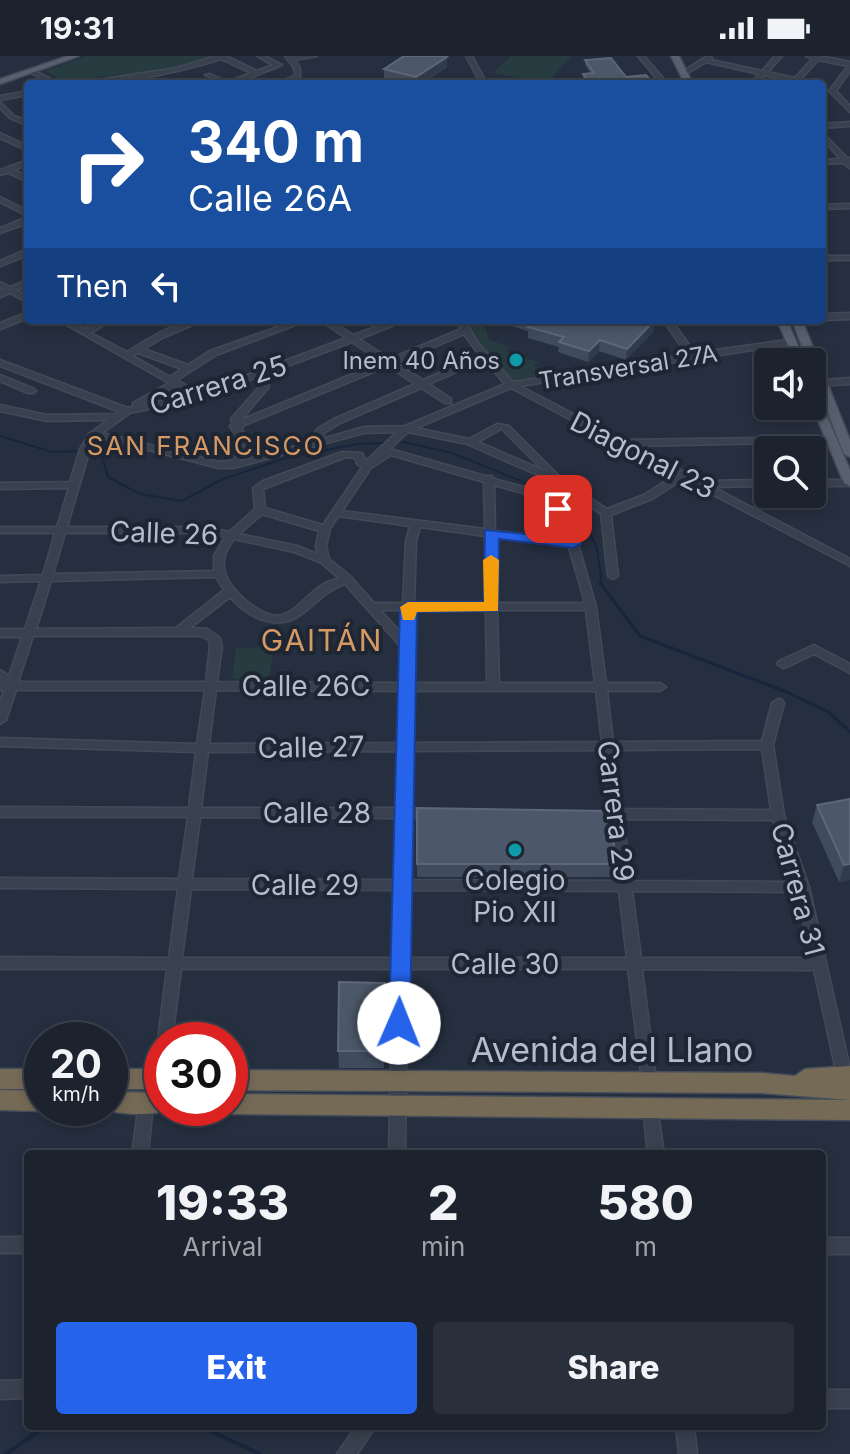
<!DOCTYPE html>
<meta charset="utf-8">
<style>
body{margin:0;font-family:Inter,sans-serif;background:#292f3b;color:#f1f3f6;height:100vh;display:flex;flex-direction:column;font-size:30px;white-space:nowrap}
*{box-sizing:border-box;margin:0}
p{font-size:26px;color:#a0a4aa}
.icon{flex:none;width:44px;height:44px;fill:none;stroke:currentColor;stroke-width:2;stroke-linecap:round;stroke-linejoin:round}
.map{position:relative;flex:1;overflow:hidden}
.drawer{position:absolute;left:24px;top:1094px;width:802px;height:280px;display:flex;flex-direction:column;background:#1c232f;border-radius:8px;box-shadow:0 4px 12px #0003,0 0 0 2px #3a404b}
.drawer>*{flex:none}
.hud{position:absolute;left:24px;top:24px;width:802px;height:244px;border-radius:8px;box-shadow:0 4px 12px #0003,0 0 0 2px #3a404b;background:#1a4fa0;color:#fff;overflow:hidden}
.buttons{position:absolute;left:754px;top:292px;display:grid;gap:16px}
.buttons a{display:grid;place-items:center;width:72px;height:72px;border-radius:8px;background:#1c232f;box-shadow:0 4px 12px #0003,0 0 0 2px #3a404b;font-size:40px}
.speed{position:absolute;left:24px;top:966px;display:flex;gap:16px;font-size:40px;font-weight:700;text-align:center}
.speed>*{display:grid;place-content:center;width:104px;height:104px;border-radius:50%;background:#1c232f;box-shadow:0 4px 12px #0003,0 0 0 2px #3a404b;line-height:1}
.speed small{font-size:20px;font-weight:400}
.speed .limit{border:12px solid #d22;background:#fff;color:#111}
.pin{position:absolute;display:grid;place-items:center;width:68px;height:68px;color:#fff;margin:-34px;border-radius:16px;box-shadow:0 4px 12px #0006}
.me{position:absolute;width:88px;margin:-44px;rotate:1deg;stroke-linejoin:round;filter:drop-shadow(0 0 6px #0008)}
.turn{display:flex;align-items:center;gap:28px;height:168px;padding:0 32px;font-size:36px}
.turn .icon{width:104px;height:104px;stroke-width:2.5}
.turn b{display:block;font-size:56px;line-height:68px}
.then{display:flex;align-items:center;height:76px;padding:0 32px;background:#0003;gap:16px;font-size:30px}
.eta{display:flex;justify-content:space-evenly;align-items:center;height:136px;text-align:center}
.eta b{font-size:48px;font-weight:800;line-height:56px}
.cta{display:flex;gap:16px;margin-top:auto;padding:16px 32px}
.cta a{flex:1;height:92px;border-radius:8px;background:#2563eb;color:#fff;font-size:32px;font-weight:800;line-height:92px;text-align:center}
.cta a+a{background:#292f3b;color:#f1f3f6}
.status{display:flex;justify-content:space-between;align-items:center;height:56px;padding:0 40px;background:#1c232f;direction:ltr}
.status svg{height:22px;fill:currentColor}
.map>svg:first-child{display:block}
.green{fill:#273c40}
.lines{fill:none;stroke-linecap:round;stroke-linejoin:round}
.stream-far2{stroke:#17263d;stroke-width:2}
.stream-far1{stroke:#17263d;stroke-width:3}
.stream{stroke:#17263d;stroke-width:4}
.minor-casing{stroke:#424a58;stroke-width:3}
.major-casing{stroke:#424a58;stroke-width:3}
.highway-casing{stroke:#444c5a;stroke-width:3}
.minor{fill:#39414f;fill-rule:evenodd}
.major{fill:#57606f;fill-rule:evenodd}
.highway{fill:#756a56;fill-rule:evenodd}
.wall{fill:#404b5d}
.shaded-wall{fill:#303b4c}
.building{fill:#4c5869;stroke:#5d6778;stroke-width:2}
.route{fill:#2563eb;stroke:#184099;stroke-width:2}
.slow{fill:#f59e0b}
.culture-dot{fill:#0f9aa8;stroke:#1e2634;stroke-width:3}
.labels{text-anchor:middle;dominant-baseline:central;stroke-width:8;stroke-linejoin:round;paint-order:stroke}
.far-poi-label{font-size:24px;fill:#b5bcca;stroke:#1e2634;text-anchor:end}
.far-street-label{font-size:24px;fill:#b5bcca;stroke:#1e2634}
.far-neighbourhood-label{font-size:26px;letter-spacing:2px;fill:#d69964;stroke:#1e2634}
.street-label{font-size:28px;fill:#b5bcca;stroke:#1e2634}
.poi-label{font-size:28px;fill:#b5bcca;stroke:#1e2634}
.neighbourhood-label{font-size:30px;letter-spacing:2px;fill:#d69964;stroke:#1e2634}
.near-street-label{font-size:34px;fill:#b5bcca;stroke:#1e2634}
</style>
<div class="status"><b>19:31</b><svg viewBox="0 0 49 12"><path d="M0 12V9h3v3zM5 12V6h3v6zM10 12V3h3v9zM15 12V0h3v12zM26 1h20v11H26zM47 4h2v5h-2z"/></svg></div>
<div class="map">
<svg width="850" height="1398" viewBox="0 0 850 1398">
<rect width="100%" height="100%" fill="#252f3f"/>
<path class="green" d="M88,0H218L176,13L98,21L68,28L45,15Z
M511,0H572L547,27L493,17Z
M465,264H483L489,284L510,291L506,295L538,306L534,310L558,318L516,326C496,312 470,287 465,264Z
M274,591L269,622L232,623L236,592Z"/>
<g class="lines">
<path class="stream-far2" d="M0,380L52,396L80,395
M88,397L102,401L108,421L140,438L182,445L223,423L289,401L358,388L404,386L452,397L558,440L579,456L597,492L602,529"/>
<path class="stream-far1" d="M600,527L640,580L784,635L829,656L850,676"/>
<path class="stream" d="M200,1370L260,1398
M6,1398L46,1370"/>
<g class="minor-casing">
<path id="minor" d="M216,0H226L257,15L273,9L257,0H265L282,9L234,28H222L205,19L210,18L228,26L251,17L221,3C173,18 121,28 71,28L177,12Z
M285,0H317L295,4L300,12V21L285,28H276L295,19L294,12Z
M466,0H472L487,28H481Z
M638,0H644L668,28H661Z
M709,0L712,2L711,4L762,15L775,0H782L768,16L795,22L812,3L806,0H820L850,6V15L836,35L850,50V56L829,35L848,10L818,4L801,23L818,28L798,26L790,28L792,25L765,19L757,28H750L759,18L706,6L686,18L681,17L702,3Z
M31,13L59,27L60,28H52L29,16V14Z
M28,35V39L0,44V40Z
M0,46L14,60L28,65V70L10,62L0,52Z
M850,66V70L822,72V68Z
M822,76L847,102H850V112L843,107L822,108V104L840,103L822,82Z
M0,77L28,90V95L0,82Z
M28,104V109L14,114L28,121V126L8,117L0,119V114Z
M0,141L28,155V160L0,146Z
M850,148V152L822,153V149Z
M25,162H28V167L0,177V172Z
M25,194H28V199L0,210V205Z
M822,200H850V204H822Z
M28,224V229L16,234L28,241V247L10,237L0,241V235L4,233L0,231V226L10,231Z
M28,256V262L0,273V267Z
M850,257V263L822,264V258Z
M58,264H68L85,273L101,264H111L91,277L127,296C150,282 176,264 204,264L162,282L144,293L188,309L210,295L297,264H309L216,299L177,324L199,337L346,282L320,264H330L353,279L395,264H407L359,283L390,303L461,273L456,264H464L478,287L513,326L687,299L663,264H671L695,297L794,283L795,285L791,288L520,330L623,384L833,381V385L830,386L634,390L702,425L768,424V430L713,431L850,503V510L683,423L652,443L611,459L618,520L613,523L608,520L601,458L556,427L467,388L408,376L390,393L485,420H492L494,423L531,433L572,458L581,476L578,488L596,551L606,627H660L666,631L660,635H607L613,686L762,685L772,647L778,643L782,644L784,647L773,689L784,759L809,831L850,1013L849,1023L844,1025L839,1023L837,1019L814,914L642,913L656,1025L654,1030L649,1031L644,1030L642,1025L628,913H407L405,1098H389L393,913H181L172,984H162V989L158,984L167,913H0V901L169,902L178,833L0,832V822L179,823L188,761H0V751L189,752L196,696L0,690V682L197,688L205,634H16L6,664L0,668V646L4,634H0V614L9,620L22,581H0V573H25L41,525L0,526V520L43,519L55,477H0V471H57L69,432L0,433V427L70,426L80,393L89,378L108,364L47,365L0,355V349L47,359L116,358L120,356L0,310V304L128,352L133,351V347L169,327ZM464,278L480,300L423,324L396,307ZM352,286L382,306L241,364L269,331L266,318ZM138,297L182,313L170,321L133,300ZM484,304L505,328L405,370L364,371L322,383L324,377L340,367L421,332L445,347H451V343L429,328ZM388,310L415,328L334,363L317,373L311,386L240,405L246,391L242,370ZM258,321L259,331L231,363L232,368L230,370C238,381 235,393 230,405L219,406L102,377L130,357L201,342ZM175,331L190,339L143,349ZM511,332L675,419L644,439L607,453L562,423L509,370L497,368L469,383L416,372ZM501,373L503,374L543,414L478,386ZM397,376L366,405L362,397L342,396L263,425L253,432L255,453L229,476L204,471H67L90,393L97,381L219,412H233L364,377ZM391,399L484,426L485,473L342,455L371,412ZM346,401L355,402L357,408L362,411L323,469L265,452L263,433ZM494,429L523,437L564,462L571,476L569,484L495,475ZM262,458L319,475L316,490L317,498L297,490L239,478ZM338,460L410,470L406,485L403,547H374L351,521L329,503L326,490L330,473ZM420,471L485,480L486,547H414L416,485ZM65,477H204L225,481L214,500V515L53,518ZM495,481L569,491L585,547H497ZM234,483L294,496L320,506L339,522C333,524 327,526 322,529C296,546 287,575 253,550C243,543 234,534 228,524C220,508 224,496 234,483ZM216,521L224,534L176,572L36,573L51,525ZM345,528L401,591L399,627L217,626L222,590L220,582L207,573L190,572L230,541C249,562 277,577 303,557C318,546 327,534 345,528ZM380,554H403L402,578ZM414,554H486L487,627H411ZM497,554H586L595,627H499ZM33,580H201L209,584L210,590L206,626H18ZM216,634L399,635L398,687L209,688ZM411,635H596L602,686L410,687ZM762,693L771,754L622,753L614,694ZM603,694L610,753L605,755L603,758L605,761L611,763L618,825L408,824L409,762L435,760L437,757L435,754L409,752L410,695ZM398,695L397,752H201L208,696ZM200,761L397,762L395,824L192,823ZM623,763L773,764L794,826L631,825ZM191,833L395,834L394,902H182ZM408,834L619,835L627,902H407ZM632,835L797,836L811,902H641Z
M0,319L34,333L36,335L34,337H28L0,325Z
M850,322V328L821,330L816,327L821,324Z
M812,424H850V430H812Z
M814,589L850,608V617L814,598L787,611L783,612L777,608L779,605Z
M146,1040L151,1042L153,1047L148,1098H132L139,1047L141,1042Z
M650,1044L655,1046L657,1051L664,1098H648L643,1051L645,1046Z
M0,1181H28V1197H0Z
M822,1182H850V1198H822Z
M28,1324V1342L0,1343V1325Z
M822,1334H850V1352H822Z
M356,1370H376L357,1398H337Z
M676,1370H694L697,1398H679Z"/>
</g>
<g class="major-casing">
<path id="major" d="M68,0H79L0,28V23Z
M671,0H679L693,28H685Z
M777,264H787L805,306H795Z
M792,264H802L850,384V401L844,398L812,315V306H808Z
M812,334L817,337L850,414V430L844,427L812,350Z"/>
</g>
<g class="highway-casing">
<path id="highway" d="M850,1010V1044L762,1037L230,1034V1014L762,1017L795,1020L805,1013Z
M0,1013H42V1033H0Z
M110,1013H162V1033H110Z
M0,1034L42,1035V1052H50L42,1055L0,1054Z
M110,1036L162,1037V1052H171C157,1061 117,1059 102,1052H110Z
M230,1038L850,1044V1064L230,1058L221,1052H230Z"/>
</g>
<use href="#minor" class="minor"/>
<use href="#major" class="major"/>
<use href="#highway" class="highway"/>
</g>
<path class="wall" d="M447,1V11L422,28H400L384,24V13Z
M585,4L626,21L653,28H578V26H585L583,23V18H591L585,9Z
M491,264H655L654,275L626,304L599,295L588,306L558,296L559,291L528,282V275Z
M850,743V824L839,826L812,766L817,749Z
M417,752L616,808L615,821H417Z
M385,927L384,1012H339L338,995Z"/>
<path class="shaded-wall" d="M447,1V11L422,28H416V21Z
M655,264L654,275L626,304L627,293Z
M600,284L599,295L588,306L589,295Z
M850,808V824L839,826L844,809Z
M385,927V943L384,1012L383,995Z"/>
<path class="building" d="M404,0H444L447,1L416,21L384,13Z
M611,2L626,21L646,19L653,28H579L578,26L588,25L583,18L594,17L585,4Z
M526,264H655L627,293L600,284L589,295L559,286L564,281L528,271L534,266Z
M850,743V808L844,809L817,749Z
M417,752L610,755L616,808H417Z
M339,926L385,927L383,995H338Z"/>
<path class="route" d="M558,448L563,450L582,470L581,488L573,492L499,483L498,555L417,556L410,967L407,973L399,976L392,973L389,967L400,551L408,546H484L485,474L566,482V471L550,453Z"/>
<path class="slow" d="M491,499L499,504L498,555L417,556L414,564H403L400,551L408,546H484L483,504Z"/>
<g class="culture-dot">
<circle cx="516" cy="304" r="8"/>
<circle cx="515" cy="794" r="8"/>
</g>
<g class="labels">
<g class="far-poi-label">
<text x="500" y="304">Inem 40 Años</text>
</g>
<g class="far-street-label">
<text transform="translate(628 311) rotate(-9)">Transversal 27A</text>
</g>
<g class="far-neighbourhood-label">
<text x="206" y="389">SAN FRANCISCO</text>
</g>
<g class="street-label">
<text transform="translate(218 329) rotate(-17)">Carrera 25</text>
<text transform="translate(643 399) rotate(27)">Diagonal 23</text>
<text transform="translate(164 477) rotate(2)">Calle 26</text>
<text x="306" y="630">Calle 26C</text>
<text transform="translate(311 691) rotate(-1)">Calle 27</text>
<text transform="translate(616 755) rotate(83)">Carrera 29</text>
<text x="317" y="757">Calle 28</text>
<text x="305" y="829">Calle 29</text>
<text transform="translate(798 833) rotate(75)">Carrera 31</text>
<text x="505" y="908">Calle 30</text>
</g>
<g class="poi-label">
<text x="515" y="824">Colegio<tspan x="515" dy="32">Pio XII</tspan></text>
</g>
<g class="neighbourhood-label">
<text x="322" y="584">GAITÁN</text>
</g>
<g class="near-street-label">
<text x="612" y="993">Avenida del Llano</text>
</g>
</g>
</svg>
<div class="buttons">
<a><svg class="icon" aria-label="sound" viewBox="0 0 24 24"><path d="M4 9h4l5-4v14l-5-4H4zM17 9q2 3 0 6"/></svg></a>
<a><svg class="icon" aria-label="search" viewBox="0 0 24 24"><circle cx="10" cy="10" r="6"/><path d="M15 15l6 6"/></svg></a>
</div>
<div class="speed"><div>20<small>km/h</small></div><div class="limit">30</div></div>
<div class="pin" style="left:558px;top:453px;background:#d93025"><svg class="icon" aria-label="arrive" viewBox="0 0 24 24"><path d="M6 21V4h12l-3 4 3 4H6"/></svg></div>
<svg class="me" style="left:399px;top:967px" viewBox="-20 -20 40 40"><circle r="19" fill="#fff"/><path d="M0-13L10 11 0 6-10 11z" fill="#2563eb"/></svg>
<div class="hud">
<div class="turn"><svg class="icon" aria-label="right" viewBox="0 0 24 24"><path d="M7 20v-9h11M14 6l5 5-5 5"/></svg><div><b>340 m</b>Calle 26A</div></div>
<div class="then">Then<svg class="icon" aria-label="left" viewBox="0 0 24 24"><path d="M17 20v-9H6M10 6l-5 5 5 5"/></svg></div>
</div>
<section class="drawer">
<div class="eta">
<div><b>19:33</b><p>Arrival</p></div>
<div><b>2</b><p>min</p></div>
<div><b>580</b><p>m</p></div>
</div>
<div class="cta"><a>Exit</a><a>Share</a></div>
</section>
</div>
